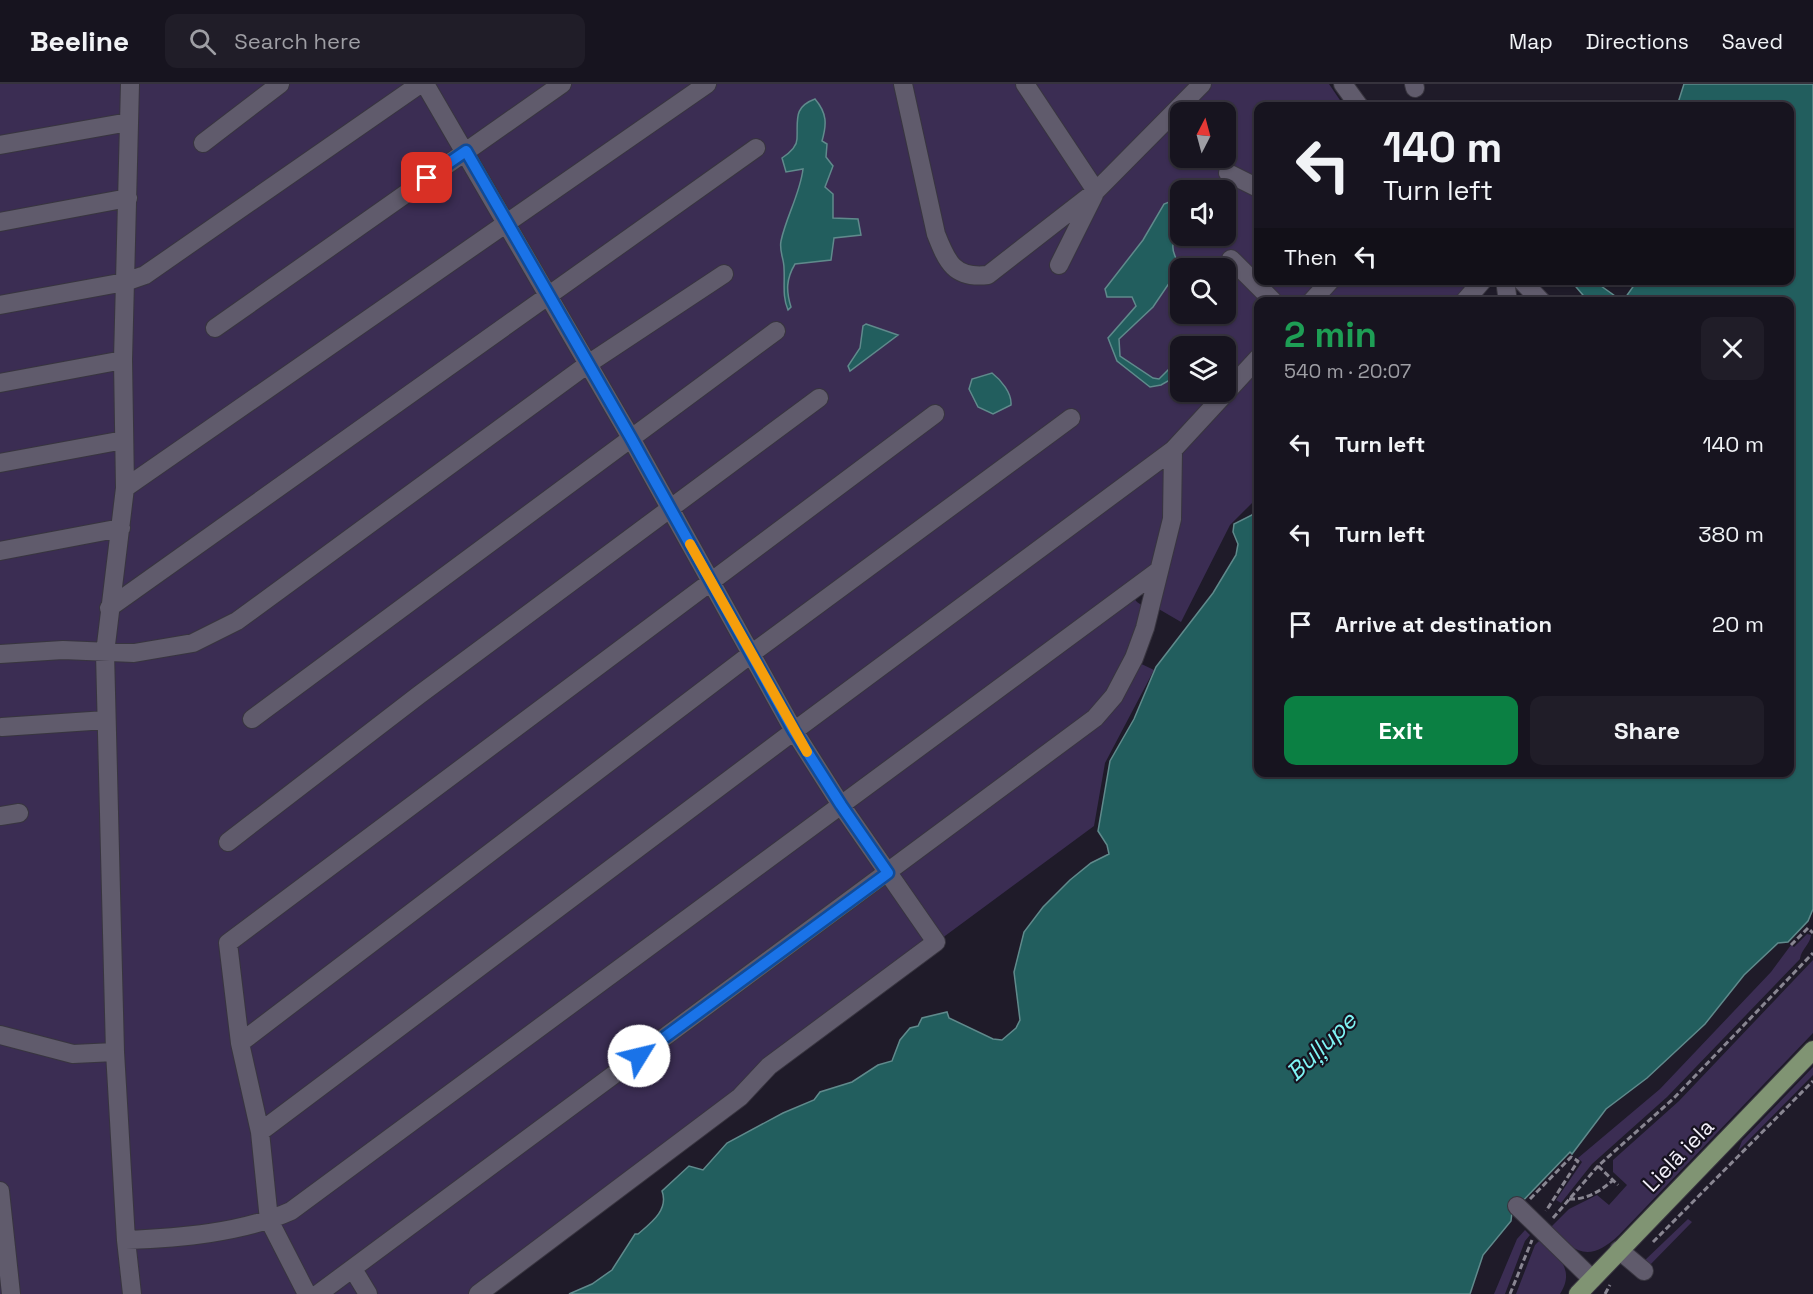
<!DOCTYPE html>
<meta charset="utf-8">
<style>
body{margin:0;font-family:"Space Grotesk",sans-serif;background:#201d28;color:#f1f3f6;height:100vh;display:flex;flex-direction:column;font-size:22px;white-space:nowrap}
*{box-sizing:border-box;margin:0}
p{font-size:20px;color:#9e9ea4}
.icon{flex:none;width:33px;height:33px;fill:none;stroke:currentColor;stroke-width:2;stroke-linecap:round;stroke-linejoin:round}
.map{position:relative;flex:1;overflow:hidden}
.details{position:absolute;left:1254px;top:213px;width:540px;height:480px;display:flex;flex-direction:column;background:#17141f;border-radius:12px;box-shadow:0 2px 4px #0004,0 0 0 2px #36333d}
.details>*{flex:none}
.banner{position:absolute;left:1254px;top:18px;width:540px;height:183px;border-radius:12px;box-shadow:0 2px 4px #0004,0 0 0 2px #36333d;background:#17141f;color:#f1f3f6;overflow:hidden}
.needle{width:39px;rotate:6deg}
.tools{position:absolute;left:1170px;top:18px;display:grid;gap:12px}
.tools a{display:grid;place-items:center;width:66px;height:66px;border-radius:12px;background:#17141f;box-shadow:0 2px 4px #0004,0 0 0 2px #36333d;font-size:30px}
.pin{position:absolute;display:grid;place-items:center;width:51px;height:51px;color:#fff;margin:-26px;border-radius:12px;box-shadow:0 3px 9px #0006}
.me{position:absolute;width:66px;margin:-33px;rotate:54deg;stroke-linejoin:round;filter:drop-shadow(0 0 4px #0008)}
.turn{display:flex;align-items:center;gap:21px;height:126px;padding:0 30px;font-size:27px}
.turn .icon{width:78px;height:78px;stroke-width:2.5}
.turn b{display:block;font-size:42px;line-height:51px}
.then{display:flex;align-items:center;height:57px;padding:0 30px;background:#0003;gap:12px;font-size:22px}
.round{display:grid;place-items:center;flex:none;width:63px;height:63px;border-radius:12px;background:#201d28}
.summary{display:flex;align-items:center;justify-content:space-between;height:102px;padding:0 30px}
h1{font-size:36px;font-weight:700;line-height:45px;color:#1e9e55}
.primary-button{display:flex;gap:12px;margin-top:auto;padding:12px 30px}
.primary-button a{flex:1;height:69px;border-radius:12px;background:#0b8043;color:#fff;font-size:24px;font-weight:700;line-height:69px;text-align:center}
.primary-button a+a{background:#201d28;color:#f1f3f6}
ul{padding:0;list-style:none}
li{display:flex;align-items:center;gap:18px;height:90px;padding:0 30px}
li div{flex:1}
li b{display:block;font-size:22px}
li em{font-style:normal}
header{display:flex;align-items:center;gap:36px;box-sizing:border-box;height:84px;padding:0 30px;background:#17141f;border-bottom:2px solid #36333d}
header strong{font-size:28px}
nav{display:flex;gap:33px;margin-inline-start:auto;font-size:21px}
.search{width:420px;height:54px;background:#201d28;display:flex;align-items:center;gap:15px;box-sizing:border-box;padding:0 21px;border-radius:12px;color:#9e9ea4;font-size:22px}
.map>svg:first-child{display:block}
.green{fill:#3b2d53;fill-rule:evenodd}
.water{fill:#225e5e;stroke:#608a8c;stroke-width:1.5}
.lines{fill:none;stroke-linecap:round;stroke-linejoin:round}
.minor-casing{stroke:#38353f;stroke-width:20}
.major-casing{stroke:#38353f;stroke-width:20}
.path{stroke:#898692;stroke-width:3;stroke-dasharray:6 3;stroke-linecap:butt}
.minor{stroke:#605b6c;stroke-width:18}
.major{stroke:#809473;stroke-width:18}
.route-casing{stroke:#114b97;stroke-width:15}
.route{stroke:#1a73e8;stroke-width:10}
.slow{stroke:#f59e0b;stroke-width:10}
.labels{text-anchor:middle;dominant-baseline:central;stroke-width:4.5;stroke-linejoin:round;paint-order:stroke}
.street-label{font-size:22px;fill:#f2eff9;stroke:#16121f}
.water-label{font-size:24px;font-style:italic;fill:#7ff4f4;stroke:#16121f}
</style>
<header>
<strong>Beeline</strong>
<div class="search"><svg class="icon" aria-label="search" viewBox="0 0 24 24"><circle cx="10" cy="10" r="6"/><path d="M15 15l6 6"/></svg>Search here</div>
<nav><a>Map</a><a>Directions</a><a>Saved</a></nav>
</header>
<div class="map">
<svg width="1813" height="1210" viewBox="0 0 1813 1210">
<rect width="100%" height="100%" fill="#1f1b29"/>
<path class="green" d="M0,0H1329L1344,22H1258V196L1320,197L1300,217L1258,218V261L1226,296V262H1180V308H1215L1154,372L1167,391L1162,445L1153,486L1126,505L1137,518L1146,524L1129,574L1154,586L1105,679L1094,742L769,982L478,1210H0ZM1180,28H1226V74H1180ZM1180,106H1226V152H1180ZM1180,184H1226V230H1180Z
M1339,197H1476L1457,217L1320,218Z
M1258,283V413L1230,441L1181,538L1157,524L1181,367Z
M1807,850L1811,851C1810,861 1801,865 1800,875L1667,1013L1592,1080L1561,1119L1556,1116L1582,1078L1578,1074L1660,1005L1771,888L1791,861L1794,863Z
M1813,876V949L1619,1151C1589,1179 1576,1169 1549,1145L1569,1125L1597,1111L1609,1121L1627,1101L1613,1088V1076L1679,1017Z
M1813,983V991L1738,1067L1742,1057Z
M1688,1135L1692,1138L1648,1183L1643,1178Z
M1525,1146L1530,1151L1525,1157L1505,1210H1494L1517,1155Z
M1542,1154C1557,1172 1576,1185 1560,1210H1516L1535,1161Z"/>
<path class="water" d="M1684,0H1813V825L1808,837L1788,858L1778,859L1744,891L1705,940L1647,994L1606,1025L1572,1070L1570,1068L1512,1128L1511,1137L1483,1171L1470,1210H569L592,1200L612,1186L635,1150H638C651,1139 669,1126 662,1107L689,1082L703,1086L727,1059L783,1029L814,1016L820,1008L852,998L878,981L892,977L900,956L910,944L918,942L922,934L947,928L949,934L993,955L1002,956L1016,944L1020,936L1014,888L1024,848L1043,823L1070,796L1091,779L1109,770L1107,761L1098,747L1110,677L1134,635L1156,583L1213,509L1236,471L1238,460L1233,448L1234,440L1252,431L1258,422V688H1790V218L1623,217L1637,197L1790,196V22H1677Z
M815,15C827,29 827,40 822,57L827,60L826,73L833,82L825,103L833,110V134L858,135L861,151L834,154L831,176L795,180C786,195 786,207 791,223L788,226C782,212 785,199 784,184C784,175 779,167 781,157C786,133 800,110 803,85L786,88L782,74C788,70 797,63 797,55C798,36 793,23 815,15Z
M1169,118L1180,124C1180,130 1182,138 1180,144C1174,157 1169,162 1177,176L1172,195L1153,223L1119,255L1120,272L1153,294L1159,295L1180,274V298L1173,294L1161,301L1150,303L1117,277L1108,254L1136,222L1132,213H1107L1105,205L1143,156L1164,120Z
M1571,197H1594L1622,217H1588Z
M866,240L898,251L850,287L848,282L860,264L863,242Z
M992,289C1001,296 1012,309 1011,321L993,330L978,323L969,305L972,295Z"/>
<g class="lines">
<g class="minor-casing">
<path id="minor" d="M130,0L123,276L125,404L105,569L115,968L126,1156L132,1210
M425,0L631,354L794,647L841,721L936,858L769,982L740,1013L478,1210
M903,0L936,150C947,178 954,195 988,191L1096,107
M1025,0L1096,107L1202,0
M1343,0L1359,22
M1414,0L1415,4
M203,59L280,0
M0,61L129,38
M1228,89L1258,104
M0,138L128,114
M1231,175L1274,218
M1059,181L1094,111
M1505,196L1508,218
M1521,196L1542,218
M1311,218L1331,196
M1464,218L1483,196
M0,221L125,198L145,191L420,0
M215,244L562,0
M0,299L123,276
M0,379L124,356
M125,404L707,0
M0,467L121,444
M109,524L756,64
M0,570L63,566L134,569L193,559L237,537L588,280L724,190
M252,635L776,247
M2,643L106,636
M0,732L19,729
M228,758L419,611L819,314
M0,951L73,970L115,968
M240,959L751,570L1071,334
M260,1048L794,647L1173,366L1258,274
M0,1107L11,1210
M1517,1122L1592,1195
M126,1156C179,1154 242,1149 291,1127L1158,487
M1619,1166L1644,1187
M353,1185L368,1210
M307,1210L269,1136L260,1048L240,959L228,859L935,330
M318,1210L1095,634L1114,612L1134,574L1145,544L1172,435L1173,366"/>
</g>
<g class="major-casing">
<path id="major" d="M1578,1210L1813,966"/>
</g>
<path class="path" d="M1791,861L1808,844L1813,849
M1598,1082L1618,1101
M1530,1115L1571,1073L1578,1077L1546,1127
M1569,1115C1586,1116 1601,1107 1613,1096
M1553,1134L1598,1082L1673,1015L1813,869
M1653,1158L1813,997
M1510,1210L1532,1156
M1605,1210L1610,1201"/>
<use href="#minor" class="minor"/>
<use href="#major" class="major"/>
</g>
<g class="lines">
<g class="route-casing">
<path id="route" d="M427,94L466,67L631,354L794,647L841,721L888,789L639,972"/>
</g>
<use href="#route" class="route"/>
<path class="slow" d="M690,460L807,668"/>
</g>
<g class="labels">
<g class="street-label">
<text transform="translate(1678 1071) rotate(-46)">Lielā iela</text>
</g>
<g class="water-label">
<text transform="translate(1321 962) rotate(-44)">Buļļupe</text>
</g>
</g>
</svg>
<div class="tools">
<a><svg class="needle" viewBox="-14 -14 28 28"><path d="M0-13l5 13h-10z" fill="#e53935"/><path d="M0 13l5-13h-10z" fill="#9e9ea4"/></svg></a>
<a><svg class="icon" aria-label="sound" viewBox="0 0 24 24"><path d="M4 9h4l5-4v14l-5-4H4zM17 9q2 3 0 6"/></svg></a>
<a><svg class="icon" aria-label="search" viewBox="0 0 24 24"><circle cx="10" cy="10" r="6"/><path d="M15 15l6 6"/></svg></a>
<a><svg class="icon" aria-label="layers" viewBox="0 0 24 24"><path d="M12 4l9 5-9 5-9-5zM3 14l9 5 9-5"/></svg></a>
</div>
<div class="pin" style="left:427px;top:94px;background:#d93025"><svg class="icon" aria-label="arrive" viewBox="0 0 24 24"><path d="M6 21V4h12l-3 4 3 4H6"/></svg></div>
<svg class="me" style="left:639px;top:972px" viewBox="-20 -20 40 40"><circle r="19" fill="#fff"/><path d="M0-13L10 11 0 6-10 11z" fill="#1a73e8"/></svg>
<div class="banner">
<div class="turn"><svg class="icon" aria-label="left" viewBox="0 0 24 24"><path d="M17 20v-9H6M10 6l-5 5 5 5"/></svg><div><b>140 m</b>Turn left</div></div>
<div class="then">Then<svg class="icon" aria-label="left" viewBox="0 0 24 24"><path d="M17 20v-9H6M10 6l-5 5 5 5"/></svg></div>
</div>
<section class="details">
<div class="summary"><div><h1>2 min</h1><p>540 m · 20:07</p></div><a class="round"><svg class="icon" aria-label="close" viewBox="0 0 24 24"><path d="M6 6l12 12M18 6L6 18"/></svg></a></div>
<ul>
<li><svg class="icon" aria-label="left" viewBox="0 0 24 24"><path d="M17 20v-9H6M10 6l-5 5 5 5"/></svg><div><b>Turn left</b></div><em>140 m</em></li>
<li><svg class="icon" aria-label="left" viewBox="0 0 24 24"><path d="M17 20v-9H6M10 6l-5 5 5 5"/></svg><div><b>Turn left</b></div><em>380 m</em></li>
<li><svg class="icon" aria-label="arrive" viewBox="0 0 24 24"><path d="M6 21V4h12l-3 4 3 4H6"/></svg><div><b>Arrive at destination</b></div><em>20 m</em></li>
</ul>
<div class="primary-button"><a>Exit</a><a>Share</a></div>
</section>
</div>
